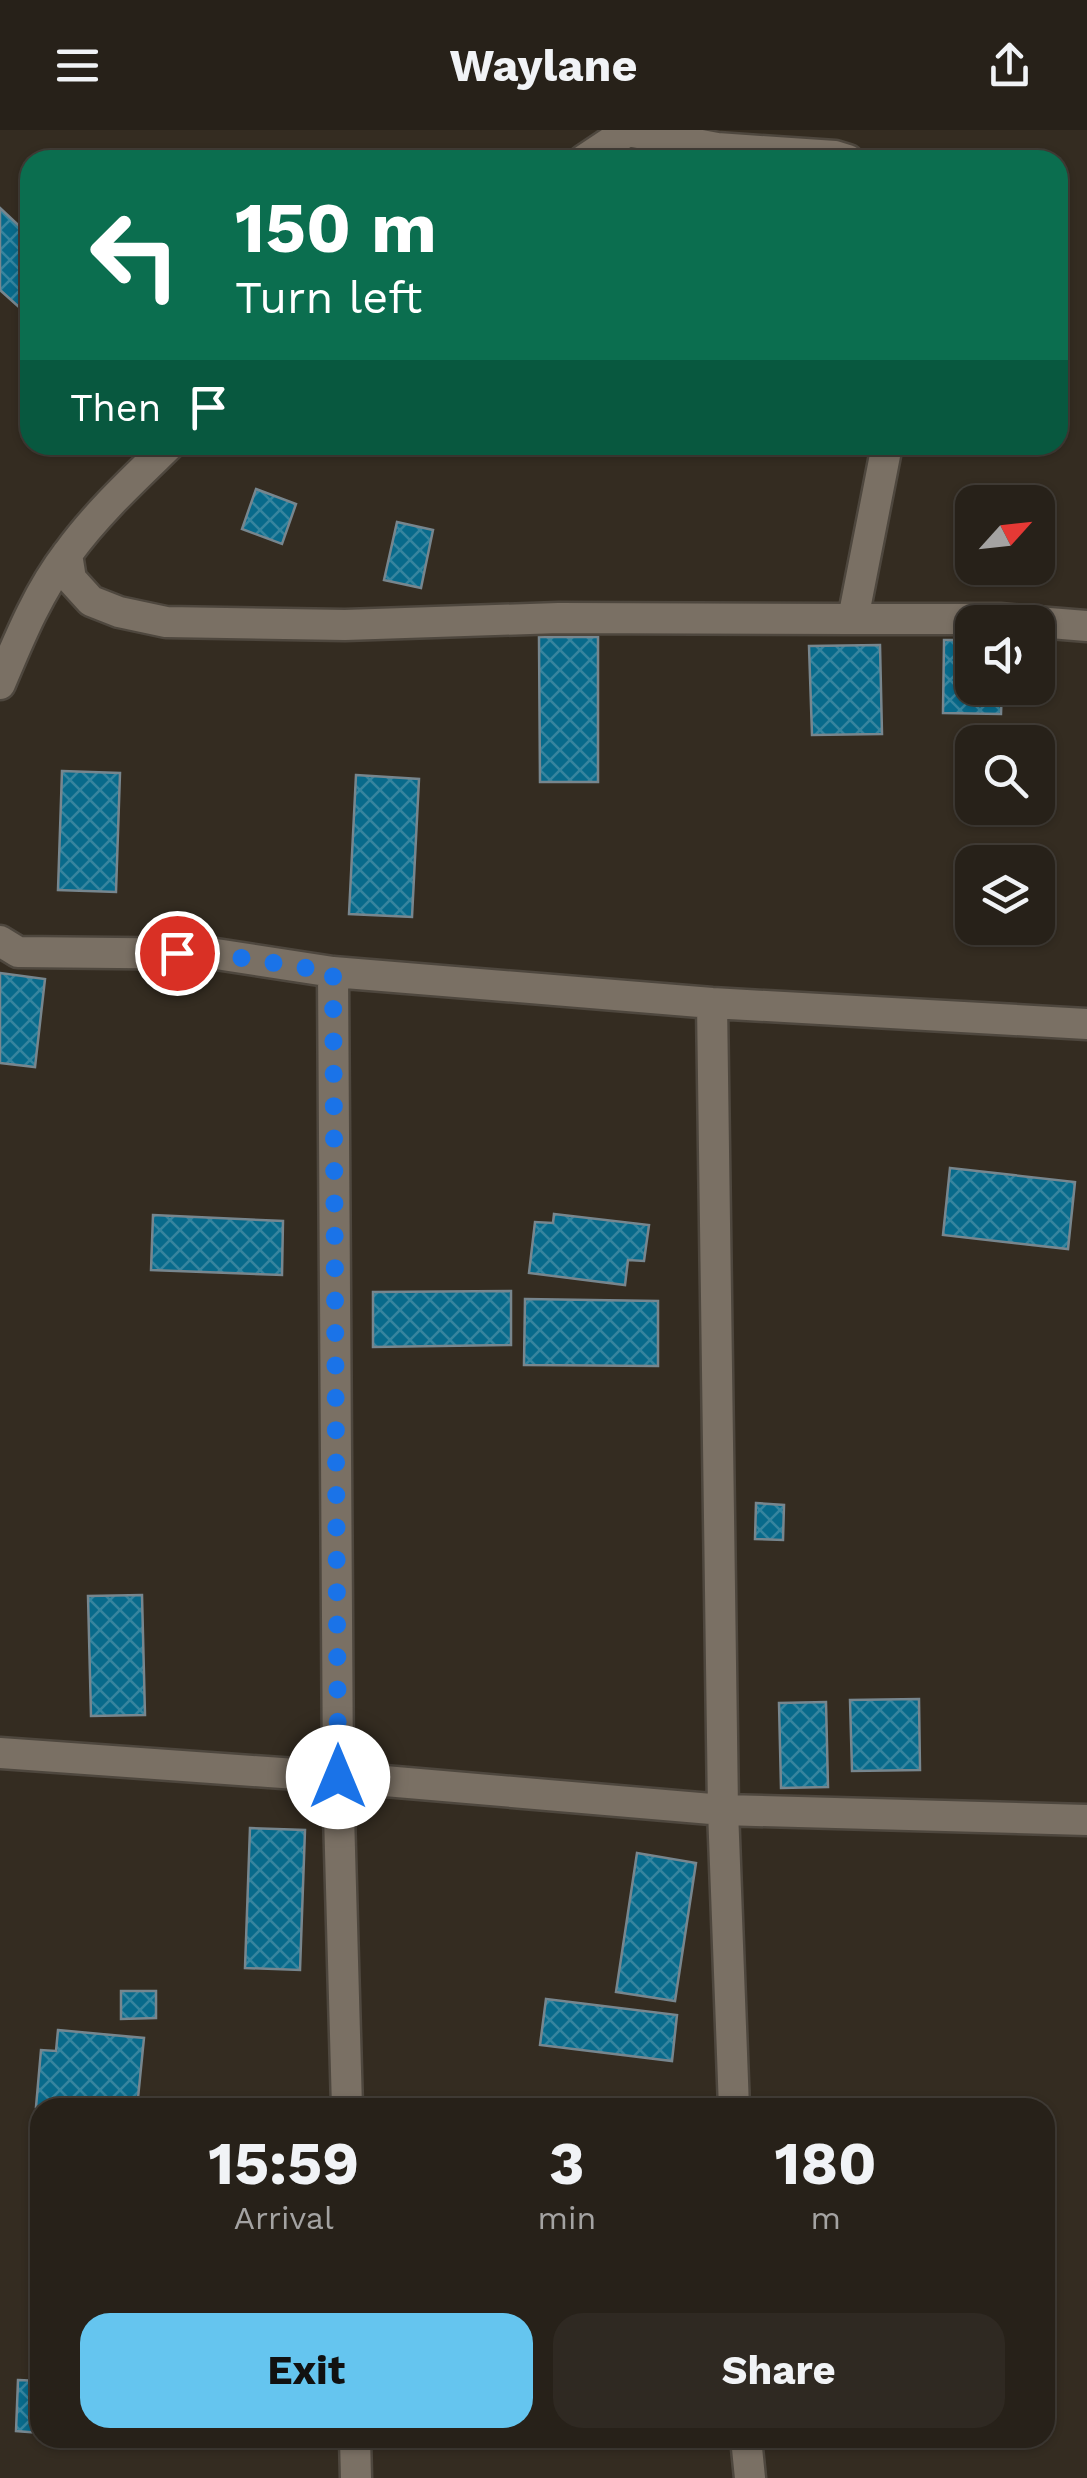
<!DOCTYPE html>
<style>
body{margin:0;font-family:"Work Sans",sans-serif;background:#2f2922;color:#f1f3f6;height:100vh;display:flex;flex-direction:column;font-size:38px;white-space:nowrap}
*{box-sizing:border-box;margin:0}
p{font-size:32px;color:#a4a3a2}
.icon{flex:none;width:55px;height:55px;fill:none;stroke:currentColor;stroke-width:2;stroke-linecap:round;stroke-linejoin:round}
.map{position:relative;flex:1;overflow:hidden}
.side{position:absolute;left:30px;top:1968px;width:1025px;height:350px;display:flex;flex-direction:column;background:#272119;border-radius:30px;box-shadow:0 2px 8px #0004,0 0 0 2px #433e38}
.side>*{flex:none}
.top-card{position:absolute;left:20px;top:20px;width:1048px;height:305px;border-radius:30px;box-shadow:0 2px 8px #0004,0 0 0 2px #433e38;background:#0b6e4f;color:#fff;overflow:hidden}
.needle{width:65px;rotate:63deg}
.buttons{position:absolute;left:955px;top:355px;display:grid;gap:20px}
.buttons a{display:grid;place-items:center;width:100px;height:100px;border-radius:20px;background:#272119;box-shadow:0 2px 8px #0004,0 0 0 2px #433e38;font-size:50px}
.pin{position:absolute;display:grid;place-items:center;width:85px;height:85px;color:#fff;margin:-42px;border:5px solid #fff;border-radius:50%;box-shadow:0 2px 10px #0007}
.me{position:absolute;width:110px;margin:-55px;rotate:0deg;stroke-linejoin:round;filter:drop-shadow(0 0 8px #0008)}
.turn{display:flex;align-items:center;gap:35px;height:210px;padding:0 50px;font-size:45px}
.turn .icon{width:130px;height:130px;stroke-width:2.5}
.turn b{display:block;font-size:70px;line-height:85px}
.then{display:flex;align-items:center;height:95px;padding:0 50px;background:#0003;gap:20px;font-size:38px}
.eta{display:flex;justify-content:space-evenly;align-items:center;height:170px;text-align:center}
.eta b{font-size:60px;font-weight:700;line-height:70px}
.action{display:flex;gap:20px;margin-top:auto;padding:20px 50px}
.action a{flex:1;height:115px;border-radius:30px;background:#65c5ef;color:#111;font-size:40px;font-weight:700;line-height:115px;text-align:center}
.action a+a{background:#2f2922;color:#f1f3f6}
header{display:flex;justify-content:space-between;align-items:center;height:130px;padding:0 50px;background:#272119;font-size:45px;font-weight:700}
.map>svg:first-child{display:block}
.building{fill:url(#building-cross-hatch);stroke:#77868e;stroke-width:2.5}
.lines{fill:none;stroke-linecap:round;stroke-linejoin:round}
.minor-casing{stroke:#4e473e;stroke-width:35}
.minor{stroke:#7a7064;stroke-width:30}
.route{stroke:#1a73e8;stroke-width:18;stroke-dasharray:0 32.4}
</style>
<header><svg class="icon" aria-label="menu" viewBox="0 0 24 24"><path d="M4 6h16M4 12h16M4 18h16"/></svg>Waylane<svg class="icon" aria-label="share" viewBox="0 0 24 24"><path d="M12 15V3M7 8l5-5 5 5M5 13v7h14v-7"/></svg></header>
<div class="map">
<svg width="1087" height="2348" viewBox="0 0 1087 2348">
<defs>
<pattern id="building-cross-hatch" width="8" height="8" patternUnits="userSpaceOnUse" patternTransform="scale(2.5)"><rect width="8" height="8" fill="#086a8b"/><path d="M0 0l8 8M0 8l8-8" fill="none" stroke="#37859f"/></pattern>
</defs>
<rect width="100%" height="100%" fill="#342c21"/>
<path class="building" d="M0,78L30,106V167L20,178L0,160Z
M256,359L296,374L282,414L242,399Z
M397,392L433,400L421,458L384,450Z
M539,507H598V652H540Z
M944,510H972V558H1002L1001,584L943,583Z
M880,515L882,604L812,605L809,516Z
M62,641L120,643L116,762L58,760Z
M356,645L419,649L412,787L349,784Z
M0,843L45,849L35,937L0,933Z
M950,1038L1075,1052L1068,1119L943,1105Z
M554,1084L649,1095L644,1131L628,1130L625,1155L529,1143L535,1092L553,1093Z
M153,1085L283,1091L282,1145L151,1140Z
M511,1161V1215L373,1217V1162Z
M525,1169L658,1171V1236L524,1235Z
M756,1373L784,1375L783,1410L755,1409Z
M142,1465L145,1585L91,1586L88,1466Z
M919,1569L920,1640L852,1641L850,1570Z
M826,1572L828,1657L781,1658L779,1573Z
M250,1698L305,1700L300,1840L245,1838Z
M637,1723L696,1733L675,1871L616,1862Z
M121,1861H156V1888L121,1889Z
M546,1869L677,1885L672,1931L540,1915Z
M58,1900L144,1908L137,1978L36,1977L41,1920L56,1921Z
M18,2250L40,2251V2303L16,2301Z
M192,2308H284V2313L192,2314Z"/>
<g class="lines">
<g class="minor-casing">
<path id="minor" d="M628,1L717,18L835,26L848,30
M584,30L629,0
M67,424L71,449L91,471L119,482L166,492L345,495L559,488L853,489L887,315
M853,489H1000L1087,496
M0,554C19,509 38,462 68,423C97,383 134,349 169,315
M0,811L18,822L216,824L333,842L712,873L1087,894
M333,842L338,1647L347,1978
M712,873L723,1680L734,1978
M0,1623L338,1647L723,1680L1087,1690
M355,2308L356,2348
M746,2308L750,2348"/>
</g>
<use href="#minor" class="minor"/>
</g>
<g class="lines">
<path class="route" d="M177,823L216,824L333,842L338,1647"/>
</g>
</svg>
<div class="buttons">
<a><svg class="needle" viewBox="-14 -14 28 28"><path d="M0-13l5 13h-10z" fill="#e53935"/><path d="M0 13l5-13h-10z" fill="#a4a3a2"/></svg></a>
<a><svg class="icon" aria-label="sound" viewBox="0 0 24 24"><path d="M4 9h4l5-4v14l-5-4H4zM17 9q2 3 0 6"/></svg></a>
<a><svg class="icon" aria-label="search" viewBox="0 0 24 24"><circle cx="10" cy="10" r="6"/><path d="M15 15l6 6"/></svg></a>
<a><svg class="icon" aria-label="layers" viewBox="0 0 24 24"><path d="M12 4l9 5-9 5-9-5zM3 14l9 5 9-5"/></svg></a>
</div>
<div class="pin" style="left:177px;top:823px;background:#d93025"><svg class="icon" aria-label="arrive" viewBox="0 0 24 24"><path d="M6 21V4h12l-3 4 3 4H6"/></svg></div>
<svg class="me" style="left:338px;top:1647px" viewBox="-20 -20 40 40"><circle r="19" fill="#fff"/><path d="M0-13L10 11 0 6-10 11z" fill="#1a73e8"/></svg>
<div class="top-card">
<div class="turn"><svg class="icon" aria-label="left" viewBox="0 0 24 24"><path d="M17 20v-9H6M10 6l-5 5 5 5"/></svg><div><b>150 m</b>Turn left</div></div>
<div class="then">Then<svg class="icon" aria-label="arrive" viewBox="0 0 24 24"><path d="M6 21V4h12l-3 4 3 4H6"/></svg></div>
</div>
<section class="side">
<div class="eta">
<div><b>15:59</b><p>Arrival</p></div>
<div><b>3</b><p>min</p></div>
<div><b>180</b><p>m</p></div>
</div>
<div class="action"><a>Exit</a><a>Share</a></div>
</section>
</div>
